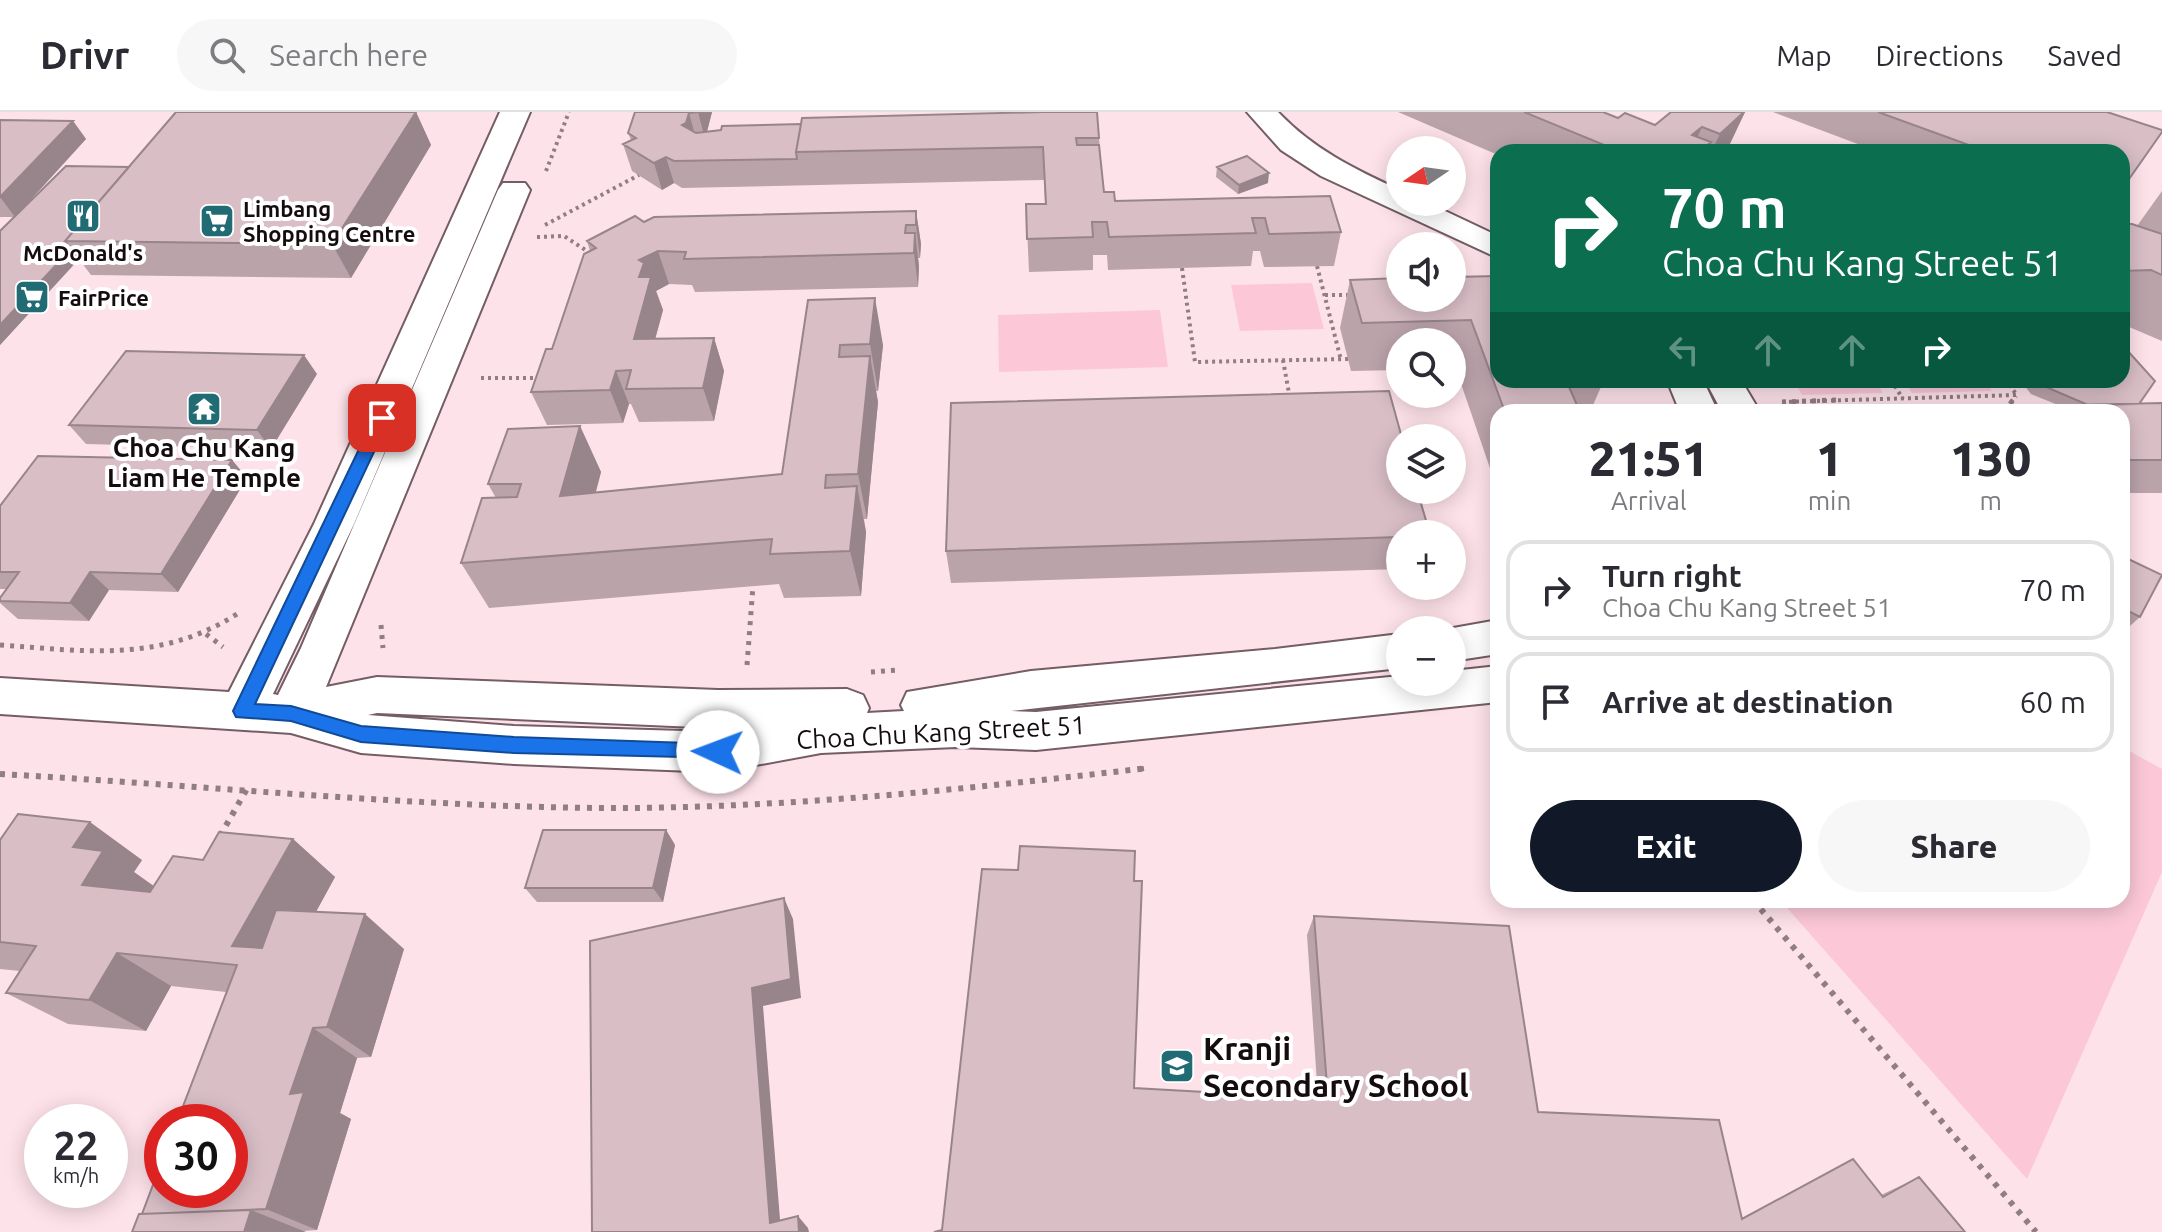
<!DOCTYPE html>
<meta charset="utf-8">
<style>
body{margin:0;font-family:Ubuntu,sans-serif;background:#f7f7f7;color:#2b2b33;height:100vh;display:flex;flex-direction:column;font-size:30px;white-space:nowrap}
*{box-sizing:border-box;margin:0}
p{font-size:26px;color:#7c7c81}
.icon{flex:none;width:44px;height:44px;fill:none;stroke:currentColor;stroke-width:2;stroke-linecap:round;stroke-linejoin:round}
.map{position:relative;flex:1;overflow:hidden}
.sheet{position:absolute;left:1490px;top:292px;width:640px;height:504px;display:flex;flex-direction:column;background:#fff;border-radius:24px;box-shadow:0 4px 20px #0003}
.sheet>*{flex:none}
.hud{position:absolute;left:1490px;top:32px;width:640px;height:244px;border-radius:24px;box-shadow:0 4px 20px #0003;background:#0b6e4f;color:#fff;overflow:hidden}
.needle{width:52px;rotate:257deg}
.controls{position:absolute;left:1386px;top:24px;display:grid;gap:16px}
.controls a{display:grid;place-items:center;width:80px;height:80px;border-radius:50%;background:#fff;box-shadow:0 4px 20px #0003;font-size:40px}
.speed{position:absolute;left:24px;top:992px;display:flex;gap:16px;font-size:40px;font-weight:700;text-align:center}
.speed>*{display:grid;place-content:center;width:104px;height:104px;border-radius:50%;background:#fff;box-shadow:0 4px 20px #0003;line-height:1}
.speed small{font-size:20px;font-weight:400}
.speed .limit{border:12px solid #d22;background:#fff;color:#111}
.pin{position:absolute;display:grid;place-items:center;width:68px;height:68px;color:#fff;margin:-34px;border-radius:16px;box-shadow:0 4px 12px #0006}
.me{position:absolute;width:88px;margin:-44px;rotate:272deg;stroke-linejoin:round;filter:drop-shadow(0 0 6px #0008)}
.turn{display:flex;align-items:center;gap:28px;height:168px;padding:0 40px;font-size:36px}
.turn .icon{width:104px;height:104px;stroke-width:2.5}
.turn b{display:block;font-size:56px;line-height:68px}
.lanes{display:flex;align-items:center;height:76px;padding:0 40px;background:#0003;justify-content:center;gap:40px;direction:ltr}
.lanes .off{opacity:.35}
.eta{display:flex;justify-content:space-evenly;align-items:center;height:136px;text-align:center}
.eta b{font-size:48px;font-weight:800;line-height:56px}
.primary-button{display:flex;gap:16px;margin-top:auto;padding:16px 40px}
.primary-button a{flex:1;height:92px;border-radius:48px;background:#111827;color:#fff;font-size:32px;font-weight:800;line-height:92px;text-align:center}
.primary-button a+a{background:#f7f7f7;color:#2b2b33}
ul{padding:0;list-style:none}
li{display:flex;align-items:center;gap:24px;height:100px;margin:0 16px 12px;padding:0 24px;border:4px solid #e1e1e2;border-radius:24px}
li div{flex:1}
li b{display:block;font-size:30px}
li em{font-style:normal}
header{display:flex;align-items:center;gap:48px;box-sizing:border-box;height:112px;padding:0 40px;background:#fff;border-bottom:2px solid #e1e1e2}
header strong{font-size:38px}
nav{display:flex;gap:44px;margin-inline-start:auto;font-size:28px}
.search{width:560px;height:72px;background:#f7f7f7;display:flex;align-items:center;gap:20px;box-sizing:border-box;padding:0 28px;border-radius:44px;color:#7c7c81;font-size:30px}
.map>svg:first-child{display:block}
.green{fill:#fcc8d8}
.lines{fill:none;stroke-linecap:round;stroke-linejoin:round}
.minor-casing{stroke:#745d64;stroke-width:4}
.path-far2{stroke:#917e83;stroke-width:4;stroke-dasharray:3 4;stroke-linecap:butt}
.path-far1{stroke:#917e83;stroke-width:5;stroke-dasharray:4 6;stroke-linecap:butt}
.path{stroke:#917e83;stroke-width:6;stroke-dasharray:5 7;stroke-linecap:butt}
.minor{fill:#fff;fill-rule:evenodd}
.wall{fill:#bba3aa}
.shaded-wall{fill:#98858b}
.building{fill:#d9bec6;stroke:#98858b;stroke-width:2}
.route{fill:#1a73e8;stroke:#114b97;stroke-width:2}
.labels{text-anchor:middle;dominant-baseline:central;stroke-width:8;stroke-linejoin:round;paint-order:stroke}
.far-poi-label{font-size:22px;font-weight:bold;fill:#150c0f;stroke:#fff;text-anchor:start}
.poi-label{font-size:26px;font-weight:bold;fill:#150c0f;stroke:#fff}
.street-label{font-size:26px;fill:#150c0f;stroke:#fff}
.near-poi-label{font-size:32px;font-weight:bold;fill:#150c0f;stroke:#fff;text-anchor:start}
</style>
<header>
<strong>Drivr</strong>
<div class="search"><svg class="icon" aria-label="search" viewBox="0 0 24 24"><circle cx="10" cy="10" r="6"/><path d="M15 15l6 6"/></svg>Search here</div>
<nav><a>Map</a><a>Directions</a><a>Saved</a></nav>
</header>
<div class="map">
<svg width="2162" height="1120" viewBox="0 0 2162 1120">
<rect width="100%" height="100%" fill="#fee2ea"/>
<path class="green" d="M1312,171L1324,217L1240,219L1231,173Z
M1160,198L1168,255L999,260L998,203Z
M1794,268H1875L1883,281L1802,283Z
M1903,268H1984L1992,279L1912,281Z
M2122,635L2162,657V760L2027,1067L1780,788H2122Z"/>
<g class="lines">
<g class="minor-casing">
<path id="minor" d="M500,0H530L354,412L273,582L278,583L301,536L498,78L503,71H525L530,78L326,575L377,565L718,578L847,577L863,583L869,596L867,601L904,599L901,593L907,580L1031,559L1275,537L1400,522V556L1011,599L1036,600L1400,564V570H1452V559L1498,554V590L1036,638L956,635L821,641L718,660L514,652L361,641L291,621L0,602V566L229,580L314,412ZM377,601L718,616L748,615L718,620L514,614L368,603Z
M1247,0H1278C1313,37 1354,57 1400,78V90H1426L1498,124V146L1321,64L1281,38Z
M1667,268H1703L1718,300H1680Z
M1705,268H1741L1760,300H1722Z
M1498,508V542L1452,549V518H1442Z"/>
</g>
<path class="path-far2" d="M546,59L569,0
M545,113L639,63
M537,125L564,124L593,143
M1317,154L1341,248
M1182,156L1195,250L1348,247
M1325,183H1352
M1283,248L1290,287
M481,266H539
M1891,268L1903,287
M1782,290L2017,283L2005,268
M2011,290L2016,284"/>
<path class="path-far1" d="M1782,290L1836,288
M1781,299L1838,298
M2004,300L2013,288
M381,513L383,536
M206,522L223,535
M0,533C87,539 160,551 237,502
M747,553L753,474
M871,560L897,558
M1140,657L1148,656"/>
<path class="path" d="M0,662C199,673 399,694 599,696C782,697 966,677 1148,656
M220,724L248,675
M1753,788L2036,1120"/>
<use href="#minor" class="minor"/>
</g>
<path class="wall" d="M416,0L431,33L351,166L91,163L79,147L0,233V119L14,105H0V8L73,9L86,27L23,96L129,55Z
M635,0H712L707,20L1099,26L1104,80L1115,89L1330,84L1341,120L1334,154L1264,155L1260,139H1253L1251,154L1108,158L1107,143H1093V158L1029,160L1026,92H1045L1044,68L682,76L674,71L662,78L632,59L623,32L631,28L628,21Z
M1398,0H1603L1618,6L1655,13L1745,0L1726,40H1498V43Z
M1773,0H2107L2122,40H1879Z
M1217,55L1268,71L1238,82L1216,65Z
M2162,79V229L2122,212V112L2137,114Z
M916,99L921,132L920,146H918L919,154L918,175L695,180L692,173L669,172L656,179L663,198L655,227L714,226L724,259L714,309L639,310L631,292H629L623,311L547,313L531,280L552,237L590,139L587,129L644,110Z
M1498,164V268H1604L1590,300H1498V364L1493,365L1456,257H1452V230H1400V258L1351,259L1340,216L1350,168L1400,166V186H1452V165Z
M808,188L883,233L878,279H876L878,290L867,407H864L866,420L861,484L784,486L779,472L489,496L461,451L496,386L488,372L580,314L601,360L596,380L782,362Z
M317,262L271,337L86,332L69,313Z
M2020,268H2122L2139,292L2162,291V381H2122V300L2058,293L2031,282Z
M232,348L247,366L178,480L109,478L89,509L18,507L0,491V486L6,477H0V394Z
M1400,422V457L951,471L946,439Z
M2122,444L2140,505L2122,521Z
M666,718L675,733L663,790H537L525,776Z
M293,727L335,765L316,800L404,837L371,945L357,946L340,1001L351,1007L317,1118L303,1119L306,1120L142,1102L226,880L171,874L146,919L68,912L6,881L20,859L0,857V728L142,748L134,760L154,774L203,748Z
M1134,769V976L1318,986L1307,823L1314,804L1538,1000L1742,1106L1853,1047L1881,1083L1919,1065L1965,1120L942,1118Z"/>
<path class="shaded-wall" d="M416,0L431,33L351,166L332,132Z
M698,0H712L705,27Z
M1745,0L1726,40H1711L1720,22Z
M689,1L696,27L682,13Z
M73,9L86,27L15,105L0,85Z
M1702,15L1691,40L1692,23Z
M1711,30L1706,40H1699Z
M666,45L674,71L662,78L654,51Z
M1269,61L1268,71L1238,82L1239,73Z
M916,99L921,132L920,146L916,113Z
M915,121L919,154L918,175L914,141Z
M71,137L79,147L0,233V213Z
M658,139L669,172L656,179L663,198L646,261L634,227L639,165V148Z
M875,186L883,233L878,279L870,232Z
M714,226L724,259L714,309L703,276Z
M304,243L317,262L271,337L257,318Z
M870,244L878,290L867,407L858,362Z
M616,259L629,292L623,311L610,278Z
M580,314L601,360L582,430L560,384Z
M232,348L247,366L178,480L161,462Z
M857,374L866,420L861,484L850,439Z
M90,460L109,478L89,509L70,491Z
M90,710L142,748L134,760L156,776L136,809L82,773L73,735Z
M666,718L675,733L663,790L653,776Z
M293,727L335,765L279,867L232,834Z
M784,786L793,807L801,886L763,894L781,1120L770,1111L752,876Z
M365,802L404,837L371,945L327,915Z
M117,841L171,874L146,919L89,888Z
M313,916L357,946L340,1001L351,1007L317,1118L266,1097L290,982Z
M251,1098L306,1120H244Z
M798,1104L808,1116L809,1120H799Z"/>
<path class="building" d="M176,0H416L332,132L65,129Z
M635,0H698L689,1L686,11L682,13L696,21L721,18L722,14L801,12L796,40L797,47L674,49L666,45L654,51L623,32L636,26L628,21Z
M1042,0H1097L1099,26H1076L1077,33H1099L1104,80H1114L1115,89L1330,84L1341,120L1269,122L1265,106H1252L1256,121L1109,125L1107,110H1092L1093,125L1027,127L1026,92H1046L1043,35L796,40L802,6Z
M1524,0H1603L1618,6L1625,1L1655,13L1671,0H1744L1720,22L1702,15L1692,23L1711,30L1699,40H1621Z
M1878,0H2107L2162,18V20L2122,77V40H1988Z
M0,8L73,9L0,85Z
M1247,44L1269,61L1239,73L1217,55Z
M66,54L129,55L65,129L71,137L0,213V119Z
M916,99V113H906L905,121H915L914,141L684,147L686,140L658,139L639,148L644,151L639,165H651L634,227L714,226L703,276L626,277L631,258L616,259L610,278L531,280L546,237H552L584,142L596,136L587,129L635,104L644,110L654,105Z
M2122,112H2132L2162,122V163L2151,158L2122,159Z
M1498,164V268H1566L1580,300H1505L1471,208L1362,211L1350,168L1400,166V186H1452V165Z
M875,186L870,232L840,233L839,245L870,244L858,362L826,363L825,376L857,374L850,439L770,442L772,427L461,451L482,386L517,385L521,372H488L508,317L580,314L560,384L782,362L808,188Z
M2122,236L2126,237L2155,269L2139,292L2088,293L2039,272L2036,268H2122Z
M126,239L304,243L257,318L69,313Z
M1389,279L1402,326H1400V378H1417L1430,422H1400V425L946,439L951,291Z
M2162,291V348H2122V300H1990L1994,295Z
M38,344L232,348L161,462L90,460L70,491L0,489V486L19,460H0V394Z
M2122,444L2162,463L2140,505L2122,496Z
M18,702L90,710L73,735L103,739L82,773L150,780L173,744L203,748L219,720L293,727L232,834L262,836L276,798L365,802L327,915L313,916L290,982L304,980L266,1097L142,1102L162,1049V1078H230V1010H177L237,853L117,841L89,888L6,881L36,834L0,830V728Z
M543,718H666L653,776H525Z
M1020,734L1135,739L1134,769H1142L1134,976L1328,987L1314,804L1509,814L1538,1000L1719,1008L1742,1107L1853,1047L1883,1085L1919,1065L1965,1120H934L942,1118L982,757L1018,758Z
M784,786L791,867L752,876L770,1111L798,1104L799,1120H592L590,829Z
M251,1098L244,1120H132L139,1102Z"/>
<path class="route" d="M382,300L390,306L255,592L291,594L361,614L514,625L718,632L727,640L725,646L514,641L361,630L291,609L236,605L233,599L374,306Z"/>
<defs>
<g id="restaurant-square" transform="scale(1.8)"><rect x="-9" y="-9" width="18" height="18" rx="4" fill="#216b75" stroke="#fff"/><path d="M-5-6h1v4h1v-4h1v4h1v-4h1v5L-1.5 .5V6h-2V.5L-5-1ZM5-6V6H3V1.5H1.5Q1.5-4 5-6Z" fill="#fff"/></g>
<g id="supermarket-square" transform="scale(1.8)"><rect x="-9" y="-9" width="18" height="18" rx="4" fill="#216b75" stroke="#fff"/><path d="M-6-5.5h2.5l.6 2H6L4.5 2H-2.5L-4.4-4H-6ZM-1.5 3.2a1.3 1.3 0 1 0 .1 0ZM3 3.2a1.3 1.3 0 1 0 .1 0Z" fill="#fff"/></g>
<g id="temple-square" transform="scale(1.8)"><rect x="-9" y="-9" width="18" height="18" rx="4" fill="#216b75" stroke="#fff"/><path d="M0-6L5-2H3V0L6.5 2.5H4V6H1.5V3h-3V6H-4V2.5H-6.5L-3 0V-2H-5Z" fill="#fff"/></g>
<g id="school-square" transform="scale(1.8)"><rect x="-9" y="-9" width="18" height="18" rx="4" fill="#216b75" stroke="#fff"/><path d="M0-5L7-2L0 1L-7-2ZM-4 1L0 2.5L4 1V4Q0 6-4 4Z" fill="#fff"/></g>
</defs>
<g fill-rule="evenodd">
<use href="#restaurant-square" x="83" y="104"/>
<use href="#supermarket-square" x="217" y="109"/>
<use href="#supermarket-square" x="32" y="185"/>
<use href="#temple-square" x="204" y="297"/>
<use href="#school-square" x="1177" y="954"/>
</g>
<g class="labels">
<g class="far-poi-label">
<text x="243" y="96">Limbang<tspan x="243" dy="25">Shopping Centre</tspan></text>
<text x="83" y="140" text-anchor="middle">McDonald's</text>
<text x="58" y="185">FairPrice</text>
</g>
<g class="poi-label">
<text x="204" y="335">Choa Chu Kang<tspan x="204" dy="30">Liam He Temple</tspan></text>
</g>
<g class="street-label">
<text transform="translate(941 620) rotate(-3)">Choa Chu Kang Street 51</text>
</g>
<g class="near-poi-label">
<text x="1203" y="936">Kranji<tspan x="1203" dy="37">Secondary School</tspan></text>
</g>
</g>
</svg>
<div class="controls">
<a><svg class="needle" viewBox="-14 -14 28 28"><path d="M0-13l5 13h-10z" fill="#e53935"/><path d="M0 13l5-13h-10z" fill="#7c7c81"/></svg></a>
<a><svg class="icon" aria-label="sound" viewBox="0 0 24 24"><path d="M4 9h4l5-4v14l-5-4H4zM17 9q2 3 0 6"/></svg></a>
<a><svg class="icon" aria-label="search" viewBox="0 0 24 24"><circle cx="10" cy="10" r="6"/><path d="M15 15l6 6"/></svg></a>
<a><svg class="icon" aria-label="layers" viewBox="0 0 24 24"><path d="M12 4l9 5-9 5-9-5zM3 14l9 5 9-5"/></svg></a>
<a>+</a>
<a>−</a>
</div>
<div class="speed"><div>22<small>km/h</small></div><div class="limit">30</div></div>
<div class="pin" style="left:382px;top:306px;background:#d93025"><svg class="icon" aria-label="arrive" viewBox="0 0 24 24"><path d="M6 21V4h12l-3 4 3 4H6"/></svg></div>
<svg class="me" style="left:718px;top:640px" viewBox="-20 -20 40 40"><circle r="19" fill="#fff"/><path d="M0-13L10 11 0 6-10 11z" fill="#1a73e8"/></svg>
<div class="hud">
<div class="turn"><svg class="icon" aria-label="right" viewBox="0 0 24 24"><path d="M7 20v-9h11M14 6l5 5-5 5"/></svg><div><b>70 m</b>Choa Chu Kang Street 51</div></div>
<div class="lanes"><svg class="icon off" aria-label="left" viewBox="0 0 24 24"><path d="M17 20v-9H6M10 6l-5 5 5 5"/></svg><svg class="icon off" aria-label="ahead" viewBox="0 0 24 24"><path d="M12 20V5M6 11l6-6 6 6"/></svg><svg class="icon off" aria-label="ahead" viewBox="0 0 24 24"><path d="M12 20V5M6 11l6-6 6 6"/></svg><svg class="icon" aria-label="right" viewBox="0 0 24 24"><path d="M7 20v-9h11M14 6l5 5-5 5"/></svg></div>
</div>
<section class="sheet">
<div class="eta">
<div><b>21:51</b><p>Arrival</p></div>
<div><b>1</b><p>min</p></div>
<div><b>130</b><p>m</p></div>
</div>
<ul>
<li><svg class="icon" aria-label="right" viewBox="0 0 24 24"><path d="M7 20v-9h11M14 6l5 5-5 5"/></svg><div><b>Turn right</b><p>Choa Chu Kang Street 51</p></div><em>70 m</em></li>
<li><svg class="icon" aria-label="arrive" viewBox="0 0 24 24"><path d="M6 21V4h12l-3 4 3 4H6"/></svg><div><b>Arrive at destination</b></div><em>60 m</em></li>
</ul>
<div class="primary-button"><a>Exit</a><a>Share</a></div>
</section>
</div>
